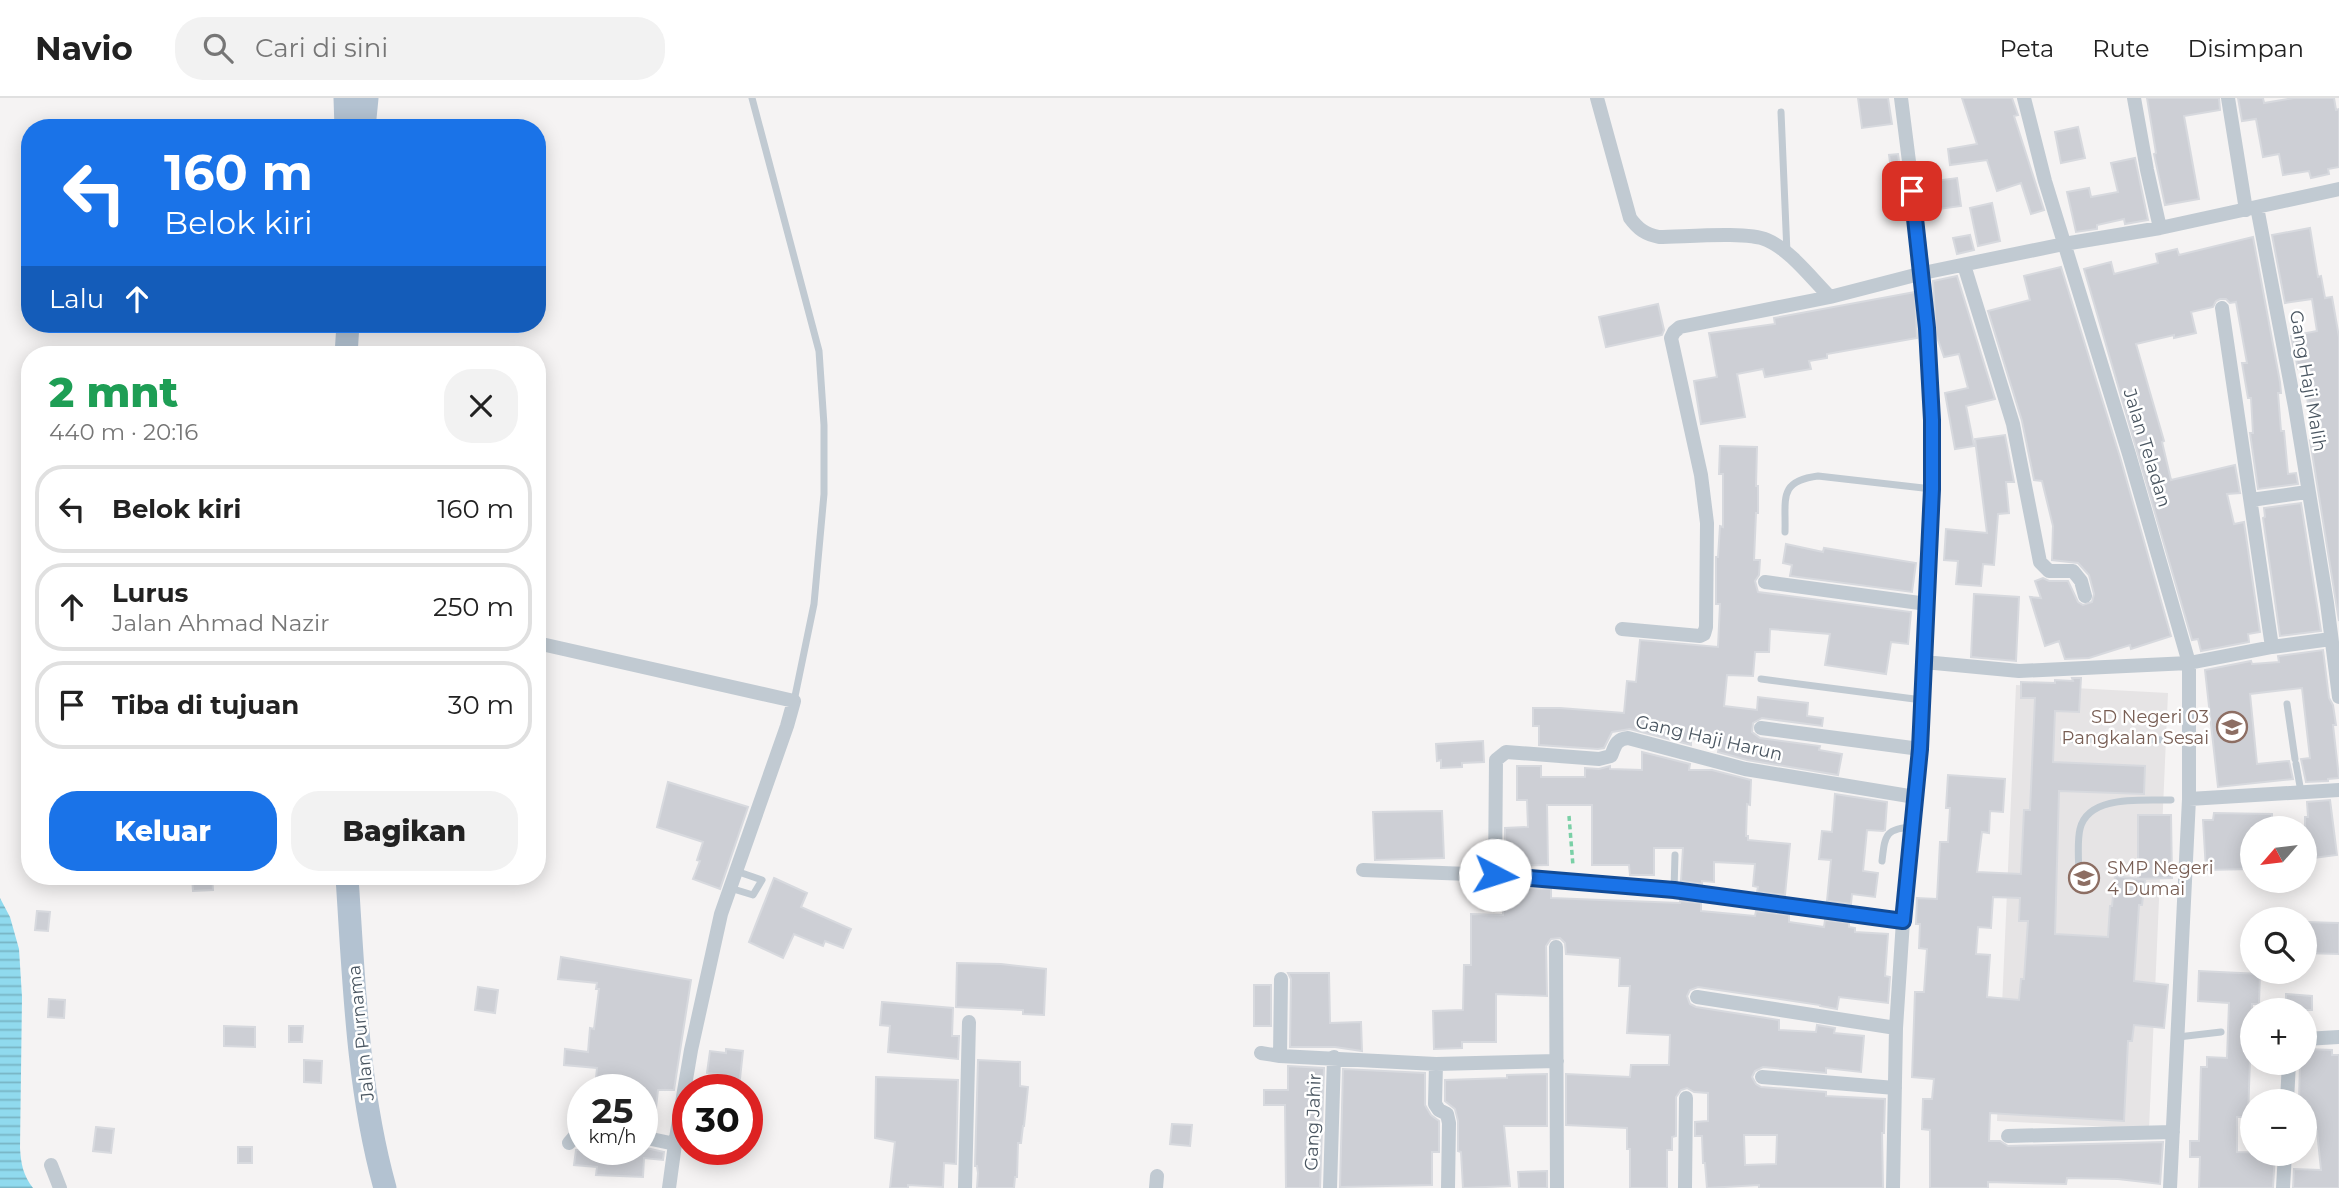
<!DOCTYPE html>
<html lang="id">
<meta charset="utf-8">
<style>
body{margin:0;font-family:Montserrat,sans-serif;background:#f2f2f2;color:#222;height:100vh;display:flex;flex-direction:column;font-size:26px;white-space:nowrap}
*{box-sizing:border-box;margin:0}
p{font-size:23px;color:#767676}
.icon{flex:none;width:38px;height:38px;fill:none;stroke:currentColor;stroke-width:2;stroke-linecap:round;stroke-linejoin:round}
.map{position:relative;flex:1;overflow:hidden}
.side{position:absolute;left:21px;top:248px;width:525px;height:539px;display:flex;flex-direction:column;background:#fff;border-radius:28px;box-shadow:0 4px 18px #0003}
.side>*{flex:none}
.banner{position:absolute;left:21px;top:21px;width:525px;height:214px;border-radius:28px;box-shadow:0 4px 18px #0003;background:#1a73e8;color:#fff;overflow:hidden}
.needle{width:46px;rotate:242deg}
.buttons{position:absolute;left:2240px;top:718px;display:grid;gap:14px}
.buttons a{display:grid;place-items:center;width:77px;height:77px;border-radius:50%;background:#fff;box-shadow:0 4px 18px #0003;font-size:35px}
.speed{position:absolute;left:567px;top:976px;display:flex;gap:14px;font-size:35px;font-weight:700;text-align:center}
.speed>*{display:grid;place-content:center;width:91px;height:91px;border-radius:50%;background:#fff;box-shadow:0 4px 18px #0003;line-height:1}
.speed small{font-size:18px;font-weight:400}
.speed .limit{border:10px solid #d22;background:#fff;color:#111}
.pin{position:absolute;display:grid;place-items:center;width:60px;height:60px;color:#fff;margin:-30px;border-radius:14px;box-shadow:0 4px 10px #0006}
.me{position:absolute;width:77px;margin:-38px;rotate:95deg;stroke-linejoin:round;filter:drop-shadow(0 0 5px #0008)}
.turn{display:flex;align-items:center;gap:24px;height:147px;padding:0 28px;font-size:32px}
.turn .icon{width:91px;height:91px;stroke-width:2.5}
.turn b{display:block;font-size:49px;line-height:60px}
.then{display:flex;align-items:center;height:66px;padding:0 28px;background:#0003;gap:14px;font-size:26px}
.round{display:grid;place-items:center;flex:none;width:74px;height:74px;border-radius:28px;background:#f2f2f2}
.head{display:flex;align-items:center;justify-content:space-between;height:119px;padding:0 28px}
h1{font-size:42px;font-weight:800;line-height:52px;color:#1e9e55}
.button{display:flex;gap:14px;margin-top:auto;padding:14px 28px}
.button a{flex:1;height:80px;border-radius:28px;background:#1a73e8;color:#fff;font-size:28px;font-weight:800;line-height:80px;text-align:center}
.button a+a{background:#f2f2f2;color:#222}
ul{padding:0;list-style:none}
li{display:flex;align-items:center;gap:21px;height:88px;margin:0 14px 10px;padding:0 14px;border:4px solid #e0e0e0;border-radius:28px}
li div{flex:1}
li b{display:block;font-size:26px}
li em{font-style:normal}
header{display:flex;align-items:center;gap:42px;box-sizing:border-box;height:98px;padding:0 35px;background:#fff;border-bottom:2px solid #e0e0e0}
header strong{font-size:33px}
nav{display:flex;gap:38px;margin-inline-start:auto;font-size:24px}
.search{width:490px;height:63px;background:#f2f2f2;display:flex;align-items:center;gap:18px;box-sizing:border-box;padding:0 24px;border-radius:28px;color:#767676;font-size:26px}
.map>svg:first-child{display:block}
.education{fill:#e6e4e5}
.water{fill:url(#water-rules)}
.building{fill:#cdcfd5;stroke:#d7d9de;stroke-width:2;fill-rule:evenodd}
.lines{fill:none;stroke-linecap:round;stroke-linejoin:round}
.path{stroke:#7ad0a6;stroke-width:3.5;stroke-dasharray:5 3.5;stroke-linecap:butt}
.lane{stroke:#c1cad2;stroke-width:7}
.street{stroke:#c1cad2;stroke-width:14}
.primary{stroke:#b3c2d1;stroke-width:23}
.route-casing{stroke:#114b97;stroke-width:18}
.route{stroke:#1a73e8;stroke-width:12}
.labels{text-anchor:middle;dominant-baseline:central;stroke-width:5;stroke-linejoin:round;paint-order:stroke}
.street-label{font-size:18px;fill:#4a5661;stroke:#fff}
.education-label{font-size:18px;fill:#785e54;stroke:#fff;text-anchor:end}
</style>
<header>
<strong>Navio</strong>
<div class="search"><svg class="icon" aria-label="search" viewBox="0 0 24 24"><circle cx="10" cy="10" r="6"/><path d="M15 15l6 6"/></svg>Cari di sini</div>
<nav><a>Peta</a><a>Rute</a><a>Disimpan</a></nav>
</header>
<div class="map">
<svg width="2339" height="1090" viewBox="0 0 2339 1090">
<defs>
<pattern id="water-rules" width="6" height="5" patternUnits="userSpaceOnUse" patternTransform="scale(1.75)"><rect width="6" height="5" fill="#90daee"/><path d="M0 2.5h6" fill="none" stroke="#78b4c4"/></pattern>
</defs>
<rect width="100%" height="100%" fill="#f5f3f3"/>
<path class="education" d="M2016,587L2168,595L2149,1031L1997,1023Z"/>
<path class="water" d="M0,800L10,819L19,851L22,899L20,1050C21,1066 23,1077 33,1090H0Z"/>
<path class="building" d="M1858,0H1888L1892,26L1862,30Z
M1962,0H2012L2018,17L2014,18L2044,112L2031,116L2021,85L1997,93L1987,62L1950,67L1948,51L1977,46Z
M2147,0H2219L2220,12L2184,18L2199,101L2165,107L2154,56L2156,55Z
M2238,0H2263L2264,5L2294,0H2334L2336,12L2339,11V69L2328,71L2329,76L2311,80L2309,73L2283,77L2279,56L2263,59L2256,21L2242,23Z
M2078,29L2085,60L2061,65L2055,34Z
M1898,56L1901,77L1892,78L1889,57Z
M2135,60L2148,122L2125,126L2124,121L2097,127V131L2076,134L2067,94L2089,90L2091,99L2118,94L2111,65Z
M1957,80L1961,108L1932,112L1927,84Z
M1992,105L2000,143L1978,148L1970,110Z
M2310,130L2318,179L2321,178L2325,200L2332,199L2339,239V523L2310,342L2315,341L2307,300L2315,298L2309,269L2298,271L2291,238L2317,233L2312,201L2285,205L2272,137Z
M1970,137L1974,152L1957,156L1953,140Z
M2253,139L2280,284L2281,295H2278L2281,333H2284L2288,376L2296,375L2298,386L2258,391L2250,335H2253L2251,300H2248L2242,265H2247L2236,204L2230,205L2226,201H2220L2216,203L2213,209L2191,214L2196,235L2174,240V237L2136,246L2164,343L2162,344L2171,382L2235,367L2240,395L2227,396L2234,426L2244,424L2260,534L2248,536L2249,544L2201,553L2198,541L2192,542L2084,171L2111,164L2114,176L2158,165L2156,156L2177,151L2179,157Z
M2061,169L2120,359L2171,538L2131,551L2130,547L2089,560L2065,561L2059,543L2045,548L2030,499L2041,500L2035,483L2043,480L2049,483H2068L2078,504L2083,507L2092,504L2094,496L2089,477L2078,465L2052,462L2053,428L2042,383L2034,382L2022,323L1988,213L2030,202L2024,178Z
M1957,178L1995,301L1966,308L1974,348L1955,351L1945,295L1968,290L1959,256L1944,259L1936,236L1933,183Z
M1915,194L1917,240L1827,256V260L1809,263L1811,271L1765,279L1763,271L1737,276L1745,319L1701,326L1694,283L1717,279L1709,235L1775,226L1774,220Z
M1658,206L1664,232L1662,237L1606,249L1599,219Z
M2005,337L2014,384H2006L2009,415L1998,416L1994,467L1983,466L1981,488L1956,486L1958,463L1944,462L1946,431L1987,435L1975,341Z
M1720,348L1757,349L1756,388H1758V415H1756L1754,462H1760L1759,477L1755,483L1758,494L1911,514L1908,546L1891,544L1886,576L1825,567L1830,536L1770,531L1769,554H1755L1753,578L1727,577L1724,608L1757,612L1758,599L1808,605L1807,618L1823,620L1822,628L1762,620L1753,625L1752,634L1760,640L1820,648L1819,652L1842,656L1838,677L1747,662L1718,654L1720,644L1691,641V647L1630,631L1612,634L1604,650L1598,651L1539,647V628H1533V610H1560L1624,615L1627,583L1636,584L1640,542L1718,549L1720,506H1716V459H1718L1720,428L1723,429V376H1719Z
M2301,405L2321,533L2280,538L2263,420L2265,419L2264,410Z
M1786,446L1823,454L1824,450L1916,465L1912,494L1790,478L1792,467L1783,465Z
M1974,496L2019,499L2016,563L1971,559Z
M2323,552L2329,600L2333,607L2336,627H2333L2339,680L2328,681V683L2306,684L2301,661L2310,660L2302,590L2250,596L2257,666L2289,663L2293,681L2218,689L2205,572L2251,563L2252,566L2279,564L2278,558Z
M2072,580H2081L2079,614L2055,613L2053,664L2145,668L2144,696L2059,693L2055,836L2108,839L2110,808H2112L2115,778L2145,782L2142,807H2139L2134,883L2168,887L2164,930L2134,927L2132,943H2128L2124,1023L1990,1015L1989,1043H2000L2008,1048L2163,1044L2160,1086L2118,1081L2067,1080L2066,1086L1988,1084V1090H1930V1032L1922,1031L1923,1001H1932L1934,981L1912,979L1915,894H1924L1927,851L1919,850L1920,826H1916L1917,800L1937,801L1940,744H1948L1950,710H1946L1948,677L2005,681L2003,714L1990,713L1989,735L1982,734L1977,774L2021,776L2024,712H2030L2035,600H2021V584L2055,585V582L2073,583ZM1993,799L2020,800L2019,823H2028L2024,881H2021L2019,902L1987,899L1990,857L1976,856L1978,829L1991,830Z
M1483,643L1484,664L1462,665V669L1441,670V662L1437,663L1436,646Z
M1642,654L1690,666L1689,672H1712L1751,682L1750,707L1747,706L1746,738H1748V742L1790,746L1785,797L1757,794L1758,789L1753,788L1755,766L1714,764V784L1702,783V786L1681,783L1683,750H1654V777H1630L1629,767H1592V707H1547L1548,767L1505,768V730L1528,729L1527,702H1517V668H1541V679H1585V670L1599,671L1610,668V671L1642,672Z
M668,684L748,709L720,791L693,781L700,763L697,762L703,744L657,729Z
M1835,696L1887,704L1885,732L1883,733L1867,732L1863,773L1878,775L1875,799L1852,796L1851,806L1827,803L1831,762L1819,761L1822,733L1832,734Z
M2330,702L2337,757L2305,761V719H2308L2307,704Z
M1442,713L1444,760L1375,762L1373,714Z
M2214,715L2272,716V730H2252V771L2206,772L2203,722H2213Z
M2138,717H2171L2172,780L2138,781Z
M192,779H212L213,792L193,793Z
M774,780L807,795L801,809L851,831L843,850L825,843L823,848L794,836L783,860L749,844Z
M1504,789L1551,791V800L1680,805V803L1701,805V813L1755,818L1756,813L1789,817V824L1824,829L1825,822L1849,825V829L1855,830V834L1888,836L1885,878L1890,879L1888,905L1839,899L1837,911L1820,908V907L1698,889L1690,892L1687,898L1690,906L1696,909L1779,922V932L1816,934L1817,927L1835,930L1834,935L1864,938L1861,974L1826,970V975L1763,969L1755,973L1752,979L1756,986L1761,989L1826,994V998L1885,1001L1884,1035H1882L1883,1090H1759V1087L1707,1090L1705,1065H1703L1702,1038H1695V1024L1708,1023V995L1694,994L1687,990L1681,992L1676,999V1038L1672,1039V1052H1667V1090H1630V1051H1627V1030L1566,1027V976L1630,979L1631,967H1669L1670,937L1627,935L1630,888H1619L1620,860L1566,856L1565,845L1560,840L1551,841L1546,848L1547,898L1496,896V944H1462V950L1434,951L1433,913L1463,912L1464,867H1471V816L1503,817ZM1744,1037H1777L1776,1066L1745,1067Z
M37,813L50,814L48,833L35,832Z
M2305,824L2339,825V856L2305,855Z
M561,859L691,882L674,992H658L656,1010L642,1009V992H608L610,981L596,980L597,970L564,967L565,951L588,954L590,930L594,931L599,891H596L597,885L558,881Z
M957,865L1001,866L1046,871L1044,917L1023,916V912L956,909Z
M2199,873L2260,876L2259,906H2252V961H2250L2248,1019H2237V1054L2275,1055L2273,1090H2199L2200,1059H2190V1043H2199L2201,969H2207V959L2227,960L2229,905L2198,903Z
M1288,875H1329L1330,925L1361,924L1362,953L1335,949H1290L1291,881Z
M1254,887H1271V928H1254Z
M478,889L498,892L495,915L475,912Z
M2286,896L2312,898V912H2286Z
M49,901L65,902L64,920L48,919Z
M882,904L953,910L952,938H959L958,961L888,954L890,928L880,927Z
M224,928L255,929V949L224,948Z
M289,928H303L302,944H289Z
M726,951L743,953L739,990L722,989L723,977L707,975L710,953L726,955Z
M2305,951L2332,952V957H2339V1090H2293L2294,1071L2321,1072L2317,1033H2305V1003H2299L2300,964H2305Z
M304,962L322,963L321,985L304,984Z
M978,962L1020,964V988L1028,989L1024,1028H1023L1021,1045H1018L1017,1079H1015L1014,1090H977L978,1075L977,1068H975Z
M1288,968L1324,970L1320,1090H1286L1285,1007H1264V992H1288Z
M1343,971L1425,975V1007L1431,1017L1439,1023V1054H1432V1087L1340,1089Z
M1547,976V1028H1504L1510,1088L1463,1090L1461,1054L1458,1053V1023L1455,1011L1445,1003V982L1507,980V977Z
M876,979L958,982L956,1066L944,1065L943,1089L908,1087V1090H890L895,1044L875,1040Z
M1172,1026L1192,1027L1190,1048L1170,1046Z
M96,1029L114,1031L111,1055L93,1053Z
M238,1049H252V1065H238Z
M642,1049L664,1054L663,1062L644,1060L643,1079L596,1077L597,1069L574,1067L576,1052H642Z
M1547,1073V1090H1519L1518,1074Z"/>
<g class="lines">
<path class="path" d="M1569,718L1573,768"/>
<path class="lane" d="M752,0L819,253L824,327V396L814,506L794,603
M1781,14L1787,155
M1785,434C1786,401 1778,383 1818,378L1932,391
M1761,581L1922,602
M2287,606L2295,661
M2064,641L2189,642
M2296,666L2301,694
M1882,763C1885,737 1885,730 1914,729
M730,790L753,797L762,782L736,773
M2079,791C2080,773 2076,747 2080,731C2088,696 2144,703 2171,702
M1674,792L1675,757
M2178,939L2221,934"/>
<path class="street" d="M1597,0L1630,120C1638,131 1645,136 1659,139C1684,139 1746,133 1767,142C1789,151 1813,182 1830,199
M2024,0L2045,83L2129,356L2189,565V701L2170,1090
M2134,0L2147,72L2160,130
M2228,0L2246,112
M2257,109L2295,309L2327,505L2339,599
M1964,167L2013,326L2040,464L2049,473H2073L2081,483L2085,498
M2222,210L2272,549
M2251,402L2307,394
M1765,484L1927,506
M1622,531L1700,538L1704,536L1706,529L1707,425L1701,377L1671,240L1674,234L1680,229L1830,199L1923,175L2064,146L2160,130L2339,91
M537,545L794,603L787,628L721,816L691,952L675,1046L669,1090
M1924,564L2019,573L2189,565L2272,549L2331,541
M1761,630L1920,651
M2189,701L2339,692
M1363,772L1495,777L1674,792L1903,823
M1495,777L1496,662L1506,654L1599,661L1611,658C1615,648 1616,641 1628,640L1745,671L1915,699
M1556,849L1557,1090
M1697,899L1896,930
M2305,941L2339,939
M1261,955L1280,958L1281,881
M1280,958L1436,966L1557,963
M1436,966L1435,1006L1439,1012L1447,1016L1449,1025L1448,1090
M1762,979L1895,990
M2287,1003L2289,964
M2008,1038L2173,1034
M642,1039L675,1046
M569,1045L575,1038L583,1034
M51,1067L60,1090
M965,1090L969,924
M1156,1090L1157,1078
M1330,1090L1334,959
M1685,1090L1686,1000
M1893,1090L1896,930L1903,823L1914,729L1923,603L1932,391V322L1923,175L1901,0
M2283,1090L2285,1055"/>
<path class="primary" d="M345,0L346,30
M364,30L367,0
M346,257L348,226
M347,779C354,883 357,989 385,1090"/>
</g>
<g class="lines">
<g class="route-casing">
<path id="route" d="M1495,777L1674,792L1903,823L1920,651L1932,391V322L1927,230L1912,93"/>
</g>
<use href="#route" class="route"/>
</g>
<defs>
<g id="school-ring" transform="scale(1.575)"><circle r="9.5" fill="#fff" stroke="#8d6e63" stroke-width="1.5"/><path d="M0-5L7-2L0 1L-7-2ZM-4 1L0 2.5L4 1V4Q0 6-4 4Z" fill="#8d6e63"/></g>
</defs>
<g fill-rule="evenodd">
<use href="#school-ring" x="2232" y="629"/>
<use href="#school-ring" x="2084" y="780"/>
</g>
<g class="labels">
<g class="street-label">
<text transform="translate(2308 283) rotate(80)">Gang Haji Malih</text>
<text transform="translate(2147 350) rotate(73)">Jalan Teladan</text>
<text transform="translate(1709 640) rotate(13)">Gang Haji Harun</text>
<text transform="translate(361 935) rotate(-96)">Jalan Purnama</text>
<text transform="translate(1313 1024) rotate(-88)">Gang Jahir</text>
</g>
<g class="education-label">
<text x="2209" y="619">SD Negeri 03<tspan x="2209" dy="21">Pangkalan Sesai</tspan></text>
<text x="2107" y="770" text-anchor="start">SMP Negeri<tspan x="2107" dy="21">4 Dumai</tspan></text>
</g>
</g>
</svg>
<div class="buttons">
<a><svg class="needle" viewBox="-14 -14 28 28"><path d="M0-13l5 13h-10z" fill="#e53935"/><path d="M0 13l5-13h-10z" fill="#767676"/></svg></a>
<a><svg class="icon" aria-label="search" viewBox="0 0 24 24"><circle cx="10" cy="10" r="6"/><path d="M15 15l6 6"/></svg></a>
<a>+</a>
<a>−</a>
</div>
<div class="speed"><div>25<small>km/h</small></div><div class="limit">30</div></div>
<div class="pin" style="left:1912px;top:93px;background:#d93025"><svg class="icon" aria-label="arrive" viewBox="0 0 24 24"><path d="M6 21V4h12l-3 4 3 4H6"/></svg></div>
<svg class="me" style="left:1495px;top:777px" viewBox="-20 -20 40 40"><circle r="19" fill="#fff"/><path d="M0-13L10 11 0 6-10 11z" fill="#1a73e8"/></svg>
<div class="banner">
<div class="turn"><svg class="icon" aria-label="left" viewBox="0 0 24 24"><path d="M17 20v-9H6M10 6l-5 5 5 5"/></svg><div><b>160 m</b>Belok kiri</div></div>
<div class="then">Lalu<svg class="icon" aria-label="ahead" viewBox="0 0 24 24"><path d="M12 20V5M6 11l6-6 6 6"/></svg></div>
</div>
<section class="side">
<div class="head"><div><h1>2 mnt</h1><p>440 m · 20:16</p></div><a class="round"><svg class="icon" aria-label="close" viewBox="0 0 24 24"><path d="M6 6l12 12M18 6L6 18"/></svg></a></div>
<ul>
<li><svg class="icon" aria-label="left" viewBox="0 0 24 24"><path d="M17 20v-9H6M10 6l-5 5 5 5"/></svg><div><b>Belok kiri</b></div><em>160 m</em></li>
<li><svg class="icon" aria-label="ahead" viewBox="0 0 24 24"><path d="M12 20V5M6 11l6-6 6 6"/></svg><div><b>Lurus</b><p>Jalan Ahmad Nazir</p></div><em>250 m</em></li>
<li><svg class="icon" aria-label="arrive" viewBox="0 0 24 24"><path d="M6 21V4h12l-3 4 3 4H6"/></svg><div><b>Tiba di tujuan</b></div><em>30 m</em></li>
</ul>
<div class="button"><a>Keluar</a><a>Bagikan</a></div>
</section>
</div>
